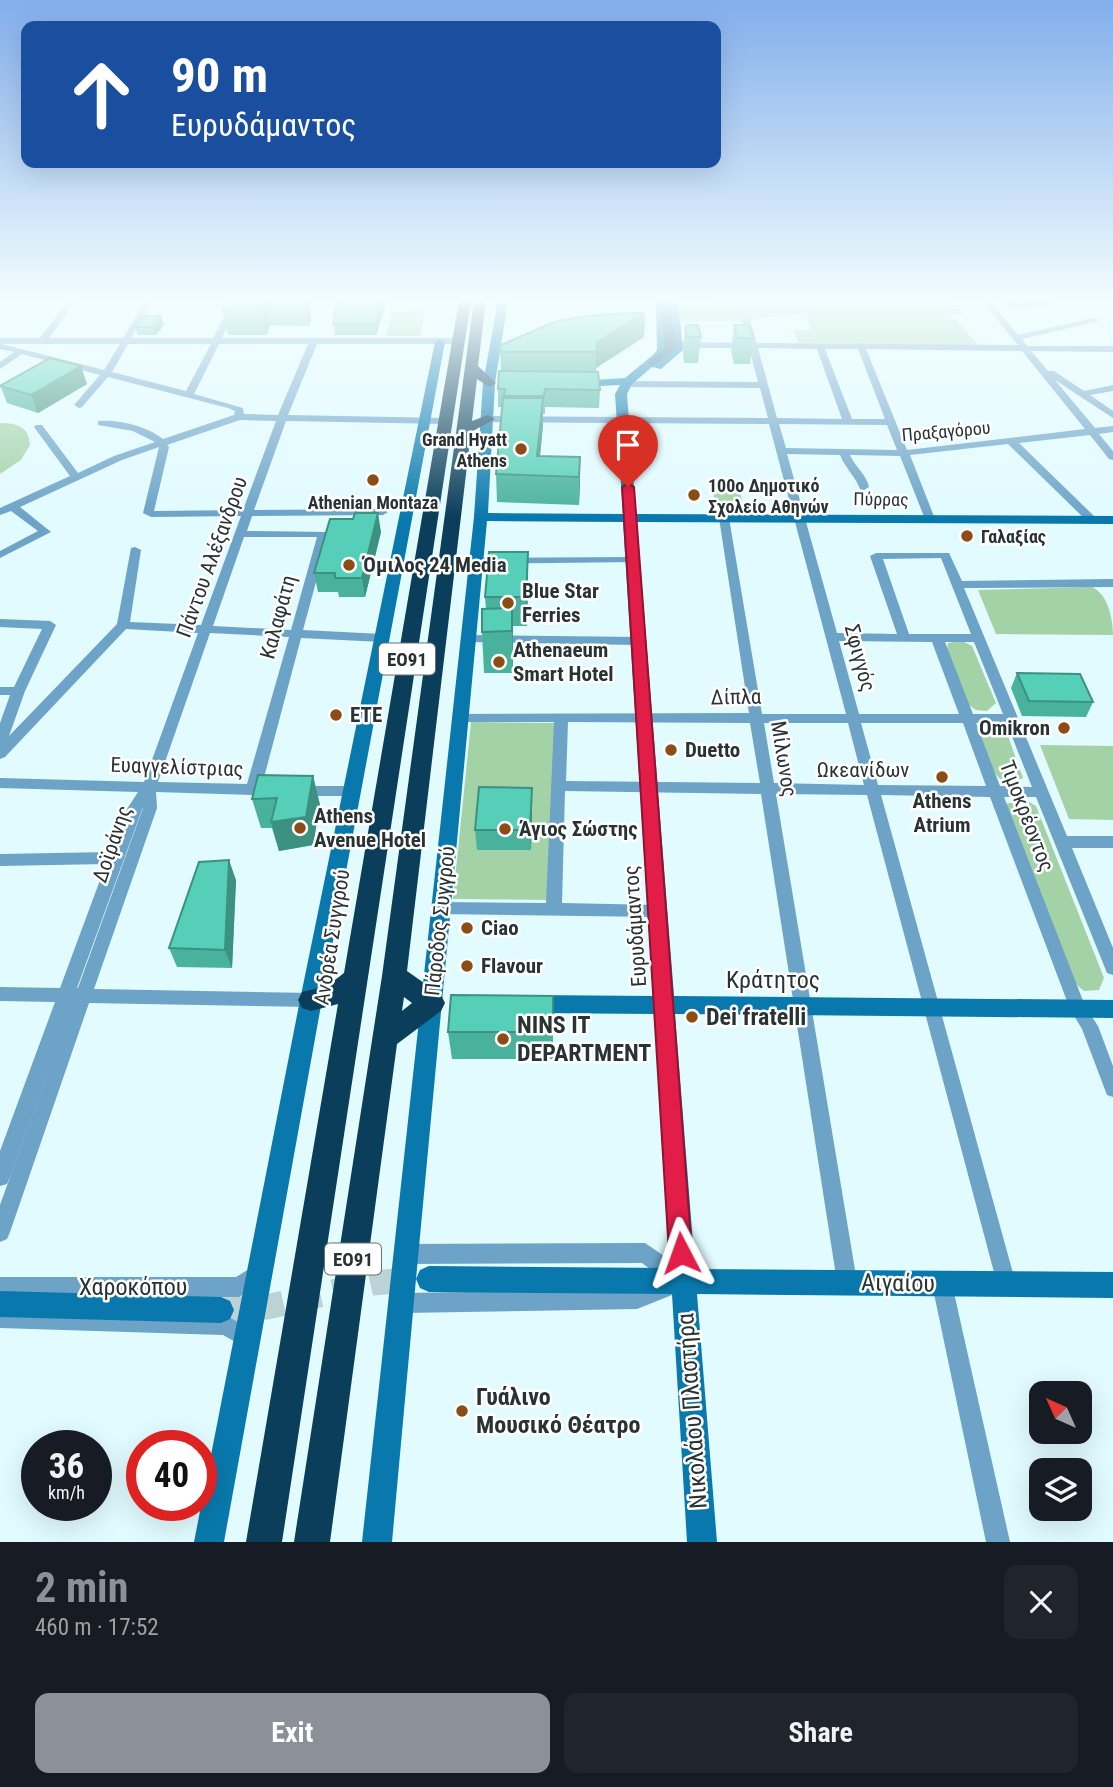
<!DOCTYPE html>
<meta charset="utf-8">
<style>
body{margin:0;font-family:"Roboto Condensed",sans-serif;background:#20242c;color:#f1f3f6;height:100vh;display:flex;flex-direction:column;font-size:26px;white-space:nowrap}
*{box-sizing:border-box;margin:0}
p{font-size:23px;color:#9ea1a6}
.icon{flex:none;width:38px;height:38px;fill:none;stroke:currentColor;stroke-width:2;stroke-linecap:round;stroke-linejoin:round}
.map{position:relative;height:1542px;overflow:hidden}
.sheet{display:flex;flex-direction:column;background:#171b24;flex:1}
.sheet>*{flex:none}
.guide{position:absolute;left:21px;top:21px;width:700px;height:147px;border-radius:14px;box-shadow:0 7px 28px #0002;background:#1a4fa0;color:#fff;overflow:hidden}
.needle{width:46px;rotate:315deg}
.tools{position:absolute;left:1029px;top:1381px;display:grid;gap:14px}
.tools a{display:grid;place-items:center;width:63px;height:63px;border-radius:14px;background:#171b24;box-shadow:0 7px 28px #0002;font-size:35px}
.speed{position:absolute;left:21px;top:1430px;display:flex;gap:14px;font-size:35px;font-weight:700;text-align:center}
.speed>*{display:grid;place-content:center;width:91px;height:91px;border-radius:50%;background:#171b24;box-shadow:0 7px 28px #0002;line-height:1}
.speed small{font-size:18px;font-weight:400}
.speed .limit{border:10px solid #d22;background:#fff;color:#111}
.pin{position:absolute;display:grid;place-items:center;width:60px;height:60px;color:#fff;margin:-72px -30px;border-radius:50% 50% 50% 0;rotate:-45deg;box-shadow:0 0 7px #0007}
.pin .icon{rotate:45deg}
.me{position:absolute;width:77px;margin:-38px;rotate:356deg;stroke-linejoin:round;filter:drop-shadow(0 0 5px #0008)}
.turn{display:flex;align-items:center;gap:24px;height:147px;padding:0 35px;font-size:32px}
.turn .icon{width:91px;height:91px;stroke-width:2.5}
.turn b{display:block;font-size:49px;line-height:60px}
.round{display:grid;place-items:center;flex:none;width:74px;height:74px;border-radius:14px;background:#20242c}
.overview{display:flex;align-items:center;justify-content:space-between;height:119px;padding:0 35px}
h1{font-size:42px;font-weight:700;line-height:52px;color:#8c9099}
.action{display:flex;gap:14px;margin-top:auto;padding:14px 35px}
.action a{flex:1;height:80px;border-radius:14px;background:#8c9099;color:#fff;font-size:28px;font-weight:700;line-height:80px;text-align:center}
.action a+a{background:#20242c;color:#f1f3f6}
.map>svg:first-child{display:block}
.green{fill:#a3d2a7}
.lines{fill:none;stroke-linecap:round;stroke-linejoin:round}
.secondary-tunnel{stroke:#bcd3d6;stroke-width:25;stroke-dasharray:25 13;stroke-linecap:butt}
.street{fill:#6ca3c7;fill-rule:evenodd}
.secondary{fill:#0979ad;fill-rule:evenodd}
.primary{fill:#13587e;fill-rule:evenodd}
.highway{fill:#0b3e5a;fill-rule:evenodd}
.wall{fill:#49b29d}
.shaded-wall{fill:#3c9180}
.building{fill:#55cfb7;stroke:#3c9180;stroke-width:2}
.route{fill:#e11d48;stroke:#92132f;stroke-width:2}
.poi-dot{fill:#8c4c15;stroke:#fff;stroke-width:2.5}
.labels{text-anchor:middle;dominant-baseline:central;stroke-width:5;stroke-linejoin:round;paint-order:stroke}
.far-street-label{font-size:18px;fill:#293334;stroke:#fff}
.far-poi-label{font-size:18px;font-weight:bold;fill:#293334;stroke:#fff;text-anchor:start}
.shield{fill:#fff;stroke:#697071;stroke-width:2}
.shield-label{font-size:19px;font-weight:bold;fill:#293334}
.street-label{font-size:21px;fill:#293334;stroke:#fff}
.poi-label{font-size:21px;font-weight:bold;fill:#293334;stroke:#fff;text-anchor:start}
.near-street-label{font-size:24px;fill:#293334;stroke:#fff}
.near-poi-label{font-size:24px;font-weight:bold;fill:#293334;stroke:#fff;text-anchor:start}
</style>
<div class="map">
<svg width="1113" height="1542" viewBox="0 0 1113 1542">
<rect width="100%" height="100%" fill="#e1fbff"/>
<path class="green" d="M712,301H977H950L953,309H960L962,314L947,315L959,323L979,346L798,343L794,330H810L807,313L739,321H681L678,307H713Z
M425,310L420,336H386L392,311Z
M0,423C16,423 29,426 30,445L21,460L0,474Z
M712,483L739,484L743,508L715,507Z
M1092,587C1108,594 1113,619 1113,635L996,634L978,590Z
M962,641L972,646L996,703L987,711L976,710L967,704L947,650L948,643Z
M993,720L1004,725L1023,778C992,798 985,746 977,725L983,721Z
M471,722L555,723L551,900L453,899Z
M1040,745L1113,746V820L1069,819Z
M1026,800L1036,806L1104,978L1099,990L1084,991L1071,980L1005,804Z"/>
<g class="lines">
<path class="secondary-tunnel" d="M221,1310L267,1307L372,1283L412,1280"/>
<path class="street" d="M68,301H76L49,338H123L145,301H153L131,338H213L233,301H241L222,338H458L462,341L458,344H317L288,415L445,418L450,421L445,424L286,421L254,510L383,509L388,512L383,515L252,516L247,531L327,532L329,534L303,630L382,634L388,638L382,642L301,638L262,785L275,786L277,790L275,794L253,795L156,792L157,808L94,989L311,993L317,995L319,1000L317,1005L311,1007L89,1003L10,1232L7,1239L0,1242V1205L73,1003L10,1177L7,1184L0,1186V1151L55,1002L0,1001V987L60,988L106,864L0,866V854L111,852L127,809L138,792L0,788V778L144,782L198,633L126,629L5,757L0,759V723L10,695H0V687H14L42,629L0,627V619L50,621L56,625L25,691L9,736L117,624L131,548L135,547L141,550L130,622L201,625L241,516L151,517L143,513L159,447L122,460L20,507L51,532L0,558V551L38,531L11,511L0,515V508L70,476L34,427L36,425H42L78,473L114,456L155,442L133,431L98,425V421C118,419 147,426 163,439L234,415L235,411L228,408L108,377L82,407L79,408L74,405L100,375L22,354L0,369V362L14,352L0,349V338H40ZM1,344H120L104,370ZM128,344H211L186,391L112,372ZM219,344H308L278,415L244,414L243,408L194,394ZM240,420L276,421L243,510L154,511L169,447L167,445ZM244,537H317L291,630L213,626ZM210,633L289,637L247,784L158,782ZM143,807V808L78,988H77Z
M982,301H990L1018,335L1095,318L1099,321L1022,339L1027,346H1113V352L1031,351L1048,371H1054L1084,391L1113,385V391L1090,395L1113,411V418L1055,380L1095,428L1113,426V432L1099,434L1113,451V460L1109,459L1090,435L1019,443L1096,518V522H1088L1008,444L910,455L935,519L930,522L925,519L900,456L850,455C855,467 867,475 869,487L864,490L860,489C856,477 845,468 840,455L787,454L837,633L897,634L870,556L876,553H949L962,581L1113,579V587L964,588L1067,836H1113V848H1072L1113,948V975L1107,973L1105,968L1036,797H1004L1085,1006L1098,1026L1113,1066V1097L1107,1095L1082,1029L1070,1009L990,797L881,795L1016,1284L1013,1291L1006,1294L999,1291L867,795L776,794L857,1282L854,1289L847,1292L840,1289L837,1282L761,794L565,791L562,903L657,905L663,907L665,911L663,915L657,917L441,914L435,912L433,908L435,904L441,902L546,903L554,722H460L453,717L455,714L749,713L719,518L720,516L724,515L729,518L762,714H846L769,424L488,422L483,419L488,416L768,418L760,388L626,387L621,384L626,381L758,382L749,348H678L674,345L678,342L748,343L742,320L746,317L750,320L757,343L1018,345ZM758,348L817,349L842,419L777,418ZM825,349H858L885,419H852ZM866,349L1022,351L1085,429L907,450ZM779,424L887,425L897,450L786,448ZM941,558L971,634H909L883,559ZM839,641L932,642L959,714H859ZM945,642H974L1003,714H973ZM568,722L750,723L760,783L566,781ZM764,723H848L864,785L774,783ZM861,723H963L986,786L878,785ZM976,723L1007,724L1032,787L1000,786Z
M633,557L637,558V562L477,564L471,561L477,558Z
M469,635L638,637L644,641L638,645L465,642L463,639L465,636Z
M298,786H352L359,791L352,796H298L291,791Z
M645,1243L686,1271L689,1278L686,1285L679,1288L674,1286L672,1295L637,1309L402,1313L395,1310L392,1303L395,1296L402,1293L637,1289L663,1279L642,1263L406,1264L399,1261L396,1254L399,1247L406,1244Z
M259,1263L266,1266L269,1273L266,1280L239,1297H0V1277H236Z
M942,1274L949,1277L952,1284L1010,1542H986L932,1284L935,1277Z
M0,1308L225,1315L255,1331L259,1338L255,1345L248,1349L223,1335L0,1328Z"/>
<path class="secondary" d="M498,301H508L495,383L488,513L623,514L615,394L620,385L577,387L571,384L577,381L625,378L654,354L657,350L656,301H666L668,351L666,354L672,349L668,301H678L683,350L661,369L652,367L632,384L627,394L636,514L1113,516V524L637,522L674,996L1113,1000V1018L675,1014L695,1269L1113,1272V1298L697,1294L717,1542H687L672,1294L429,1292L420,1288L416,1279L392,1542H362L474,517L483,383ZM487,521L623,522L653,996L530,995L523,998L519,1004L523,1010L530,1013L654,1014L670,1268L429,1266L420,1270L416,1279Z
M440,339L445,342L322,1000L224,1542H194L300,1000L435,342Z
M0,1291L221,1297L230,1301L234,1310L230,1319L221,1323L0,1317Z"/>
<path class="primary" d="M660,301H670L676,348L653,366L647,363L665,347Z"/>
<path class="highway" d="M459,301H471L282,1542H246L338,1004L311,1011L302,1008L298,1000L302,992L327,986L344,973Z
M474,301H486L478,366L496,383L489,387L477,379L472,421L488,415L495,419L471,432L407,971L441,995L445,1003L441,1011L397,1044L330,1542H294L382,976ZM404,997L412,1003L402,1011Z"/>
</g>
<path class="wall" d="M227,301L312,302L309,307L311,320L309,326L270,325L266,335H228L222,310Z
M338,301H396H387L376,335H335L333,316Z
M1003,301H1050L1048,306L1009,308Z
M645,312L644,337L596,368L600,390L599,408L545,407V414H543V425L540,456L580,457L579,505L497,502L496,474L502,407H498V389L501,371L500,352Z
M161,316L164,325L156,335H138L135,327Z
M734,325L753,338L750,364H734L731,351Z
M685,328L701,337L698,363H684L683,354Z
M87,384L38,413L7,403L0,385Z
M381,532L365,597H339L338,592H318L314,573Z
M528,552V581L527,626H513V673H484L482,632L486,609L485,597Z
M1017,673L1093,702L1086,717L1022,716L1011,688Z
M313,776L320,805L313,845L279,851L272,828H261L252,799Z
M532,807L531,850H477L475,830Z
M236,880L232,968L177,967L169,948Z
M553,996V1059H452L448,1032Z"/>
<path class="shaded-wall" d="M265,301L270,325L266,335L261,310Z
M305,301L312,302L309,307L311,320L309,326Z
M382,301H387L376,335L375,324Z
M645,312L644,337L596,368V343Z
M161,316L164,325L156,335L154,327Z
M81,366L87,384L38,413L31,395Z
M543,398V425L538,476L537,456Z
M580,457V484L579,505V477Z
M378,513L381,532L365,597L362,578Z
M528,552V581L527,626L526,597Z
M512,608L513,650V673L512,631Z
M313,776L320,805L313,845L279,851L271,822Z
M532,788V807L531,850L530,830Z
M229,860L236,880L232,968L225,950Z"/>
<path class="building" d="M227,301H265L261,310H222Z
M338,301H382L375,324H333L336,316H333Z
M645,312L596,343L597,352H500L501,345L554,322L586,316Z
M143,316H161L154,327H135Z
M687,325H698L701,337H687L685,328Z
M734,325H749L753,338H737Z
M50,358L81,366L31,395L0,386Z
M499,371L598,372L600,390L545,389L544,396H504L505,389H498Z
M503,398H543L537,456L580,457L579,477L496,474Z
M355,513H378L362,578H335V573H314L330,519H353Z
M489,552H528L526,597H485Z
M512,608V631L482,632V609Z
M1017,673L1080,674L1093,702L1029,701Z
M258,775L313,776L306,817L271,822L277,798L252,799Z
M479,787L532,788L530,830H475Z
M229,860L225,950L169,948L199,862Z
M451,995L553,996V1032H448Z"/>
<linearGradient id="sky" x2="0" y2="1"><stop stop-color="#82aeeb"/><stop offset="0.58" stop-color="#f2fdff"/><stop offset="1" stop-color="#f2fdff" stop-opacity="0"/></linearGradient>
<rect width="1113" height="517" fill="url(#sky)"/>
<path class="route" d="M628,483L634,487L692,1253L689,1261L681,1265L673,1261L669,1253L622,487Z"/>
<g class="poi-dot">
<circle cx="521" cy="449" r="7"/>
<circle cx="373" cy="480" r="7"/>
<circle cx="694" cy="495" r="7"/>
<circle cx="967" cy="536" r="7"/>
<circle cx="349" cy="565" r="7"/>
<circle cx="508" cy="603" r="7"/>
<circle cx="499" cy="662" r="7"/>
<circle cx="336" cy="715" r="7"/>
<circle cx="1064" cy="728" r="7"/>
<circle cx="671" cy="750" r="7"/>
<circle cx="942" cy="777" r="7"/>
<circle cx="300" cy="828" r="7"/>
<circle cx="505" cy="829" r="7"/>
<circle cx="467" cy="928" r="7"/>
<circle cx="467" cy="966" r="7"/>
<circle cx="692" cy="1017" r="7"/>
<circle cx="503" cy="1039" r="7"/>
<circle cx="462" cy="1411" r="7"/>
</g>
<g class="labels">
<g class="far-street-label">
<text transform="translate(946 431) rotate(-5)">Πραξαγόρου</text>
<text transform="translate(881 499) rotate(1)">Πύρρας</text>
</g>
<g class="far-poi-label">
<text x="507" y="439" text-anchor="end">Grand Hyatt<tspan x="507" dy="21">Athens</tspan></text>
<text x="708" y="485">100ο Δημοτικό<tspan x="708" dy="21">Σχολείο Αθηνών</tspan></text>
<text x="373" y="502" text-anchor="middle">Athenian Montaza</text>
<text x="981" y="536">Γαλαξίας</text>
</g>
<g class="shield">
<rect x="379" y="643.5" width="56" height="31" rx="5"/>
<rect x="325" y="1243.5" width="56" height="31" rx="5"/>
</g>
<g class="shield-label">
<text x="407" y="659">ΕΟ91</text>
<text x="353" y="1259">ΕΟ91</text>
</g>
<g class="street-label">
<text transform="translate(212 557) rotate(-70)">Πάντου Αλέξανδρου</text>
<text transform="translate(278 617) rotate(-75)">Καλαφάτη</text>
<text transform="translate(860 658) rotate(75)">Σφιγγός</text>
<text transform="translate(736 697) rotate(-1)">Δίπλα</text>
<text transform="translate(784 759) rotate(81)">Μίλωνος</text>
<text transform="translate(177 767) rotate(2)">Ευαγγελίστριας</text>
<text x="863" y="770">Ωκεανίδων</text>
<text transform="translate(1027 816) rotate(69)">Τιμοκρέοντος</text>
<text transform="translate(112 844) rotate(-71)">Δοϊράνης</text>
<text transform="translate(440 921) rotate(-84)">Πάροδος Συγγρού</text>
<text transform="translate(635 926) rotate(-94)">Ευρυδάμαντος</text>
<text transform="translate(332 937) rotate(-81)">Ανδρέα Συγγρού</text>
</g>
<g class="poi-label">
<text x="363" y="565">Όμιλος 24 Media</text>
<text x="522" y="591">Blue Star<tspan x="522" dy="24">Ferries</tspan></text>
<text x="513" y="650">Athenaeum<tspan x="513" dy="24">Smart Hotel</tspan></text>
<text x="350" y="715">ETE</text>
<text x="1050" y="728" text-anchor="end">Omikron</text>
<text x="685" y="750">Duetto</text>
<text x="942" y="801" text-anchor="middle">Athens<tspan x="942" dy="24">Atrium</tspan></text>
<text x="314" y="816">Athens<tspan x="314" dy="24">Avenue Hotel</tspan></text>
<text x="519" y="829">Άγιος Σώστης</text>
<text x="481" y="928">Ciao</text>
<text x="481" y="966">Flavour</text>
</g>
<g class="near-street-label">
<text x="773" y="980">Κράτητος</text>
<text transform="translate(898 1283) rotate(1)">Αιγαίου</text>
<text x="133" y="1287">Χαροκόπου</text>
<text transform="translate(692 1411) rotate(-94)">Νικολάου Πλαστήρα</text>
</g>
<g class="near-poi-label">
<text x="706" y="1017">Dei fratelli</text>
<text x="517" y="1025">NINS IT<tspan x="517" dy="28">DEPARTMENT</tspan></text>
<text x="476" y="1397">Γυάλινο<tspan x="476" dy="28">Μουσικό Θέατρο</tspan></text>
</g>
</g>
</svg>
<div class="tools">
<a><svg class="needle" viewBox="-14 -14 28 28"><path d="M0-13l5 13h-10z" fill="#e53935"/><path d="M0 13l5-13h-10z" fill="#9ea1a6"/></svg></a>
<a><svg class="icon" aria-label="layers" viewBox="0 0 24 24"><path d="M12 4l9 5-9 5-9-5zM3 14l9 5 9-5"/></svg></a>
</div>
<div class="speed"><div>36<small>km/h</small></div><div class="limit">40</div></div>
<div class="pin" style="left:628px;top:487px;background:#d93025"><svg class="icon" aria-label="arrive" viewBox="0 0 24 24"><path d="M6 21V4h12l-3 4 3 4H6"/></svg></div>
<svg class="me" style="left:681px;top:1253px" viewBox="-20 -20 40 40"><path d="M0-17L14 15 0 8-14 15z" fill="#e11d48" stroke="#fff" stroke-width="4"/></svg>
<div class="guide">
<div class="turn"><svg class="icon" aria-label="ahead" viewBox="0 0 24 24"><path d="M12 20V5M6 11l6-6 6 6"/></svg><div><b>90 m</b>Ευρυδάμαντος</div></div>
</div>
</div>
<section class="sheet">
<div class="overview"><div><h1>2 min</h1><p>460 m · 17:52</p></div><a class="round"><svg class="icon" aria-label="close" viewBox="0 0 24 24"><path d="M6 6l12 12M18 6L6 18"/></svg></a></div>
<div class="action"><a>Exit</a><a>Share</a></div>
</section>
